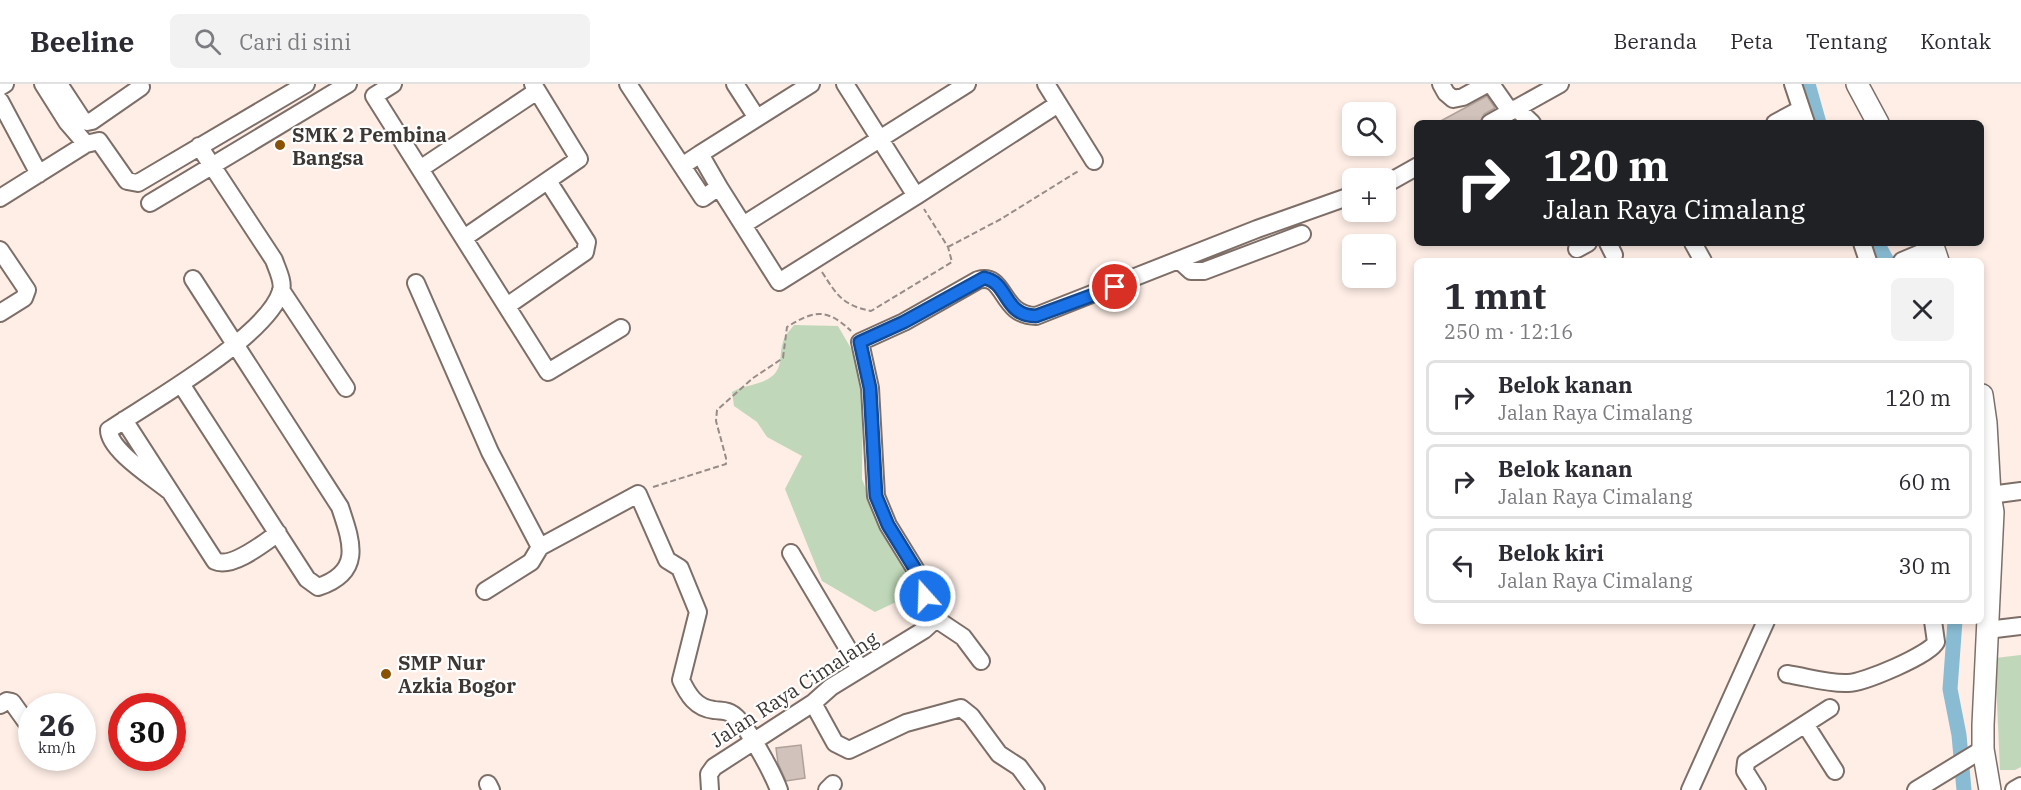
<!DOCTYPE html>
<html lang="id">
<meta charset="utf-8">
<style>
body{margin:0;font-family:"IBM Plex Serif",serif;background:#f2f2f3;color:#2b2b33;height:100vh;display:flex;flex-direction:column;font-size:22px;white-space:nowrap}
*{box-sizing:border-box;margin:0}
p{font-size:20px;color:#7c7c81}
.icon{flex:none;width:33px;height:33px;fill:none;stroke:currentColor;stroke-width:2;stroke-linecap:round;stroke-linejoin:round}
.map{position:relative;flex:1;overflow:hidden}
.side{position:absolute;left:1414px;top:174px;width:570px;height:366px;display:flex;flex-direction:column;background:#fff;border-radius:9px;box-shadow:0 3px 9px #0003}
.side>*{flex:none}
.hud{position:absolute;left:1414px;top:36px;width:570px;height:126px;border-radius:9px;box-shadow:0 3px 9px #0003;background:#202124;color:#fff;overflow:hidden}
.tools{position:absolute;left:1342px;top:18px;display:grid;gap:12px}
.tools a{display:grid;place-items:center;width:54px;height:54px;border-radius:9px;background:#fff;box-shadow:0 3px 9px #0003;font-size:30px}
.speed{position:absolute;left:18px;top:609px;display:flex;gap:12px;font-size:30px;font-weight:700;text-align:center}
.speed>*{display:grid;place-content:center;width:78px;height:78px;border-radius:50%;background:#fff;box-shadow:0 3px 9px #0003;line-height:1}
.speed small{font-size:15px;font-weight:400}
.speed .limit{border:9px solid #d22;background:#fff;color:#111}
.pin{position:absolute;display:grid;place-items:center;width:51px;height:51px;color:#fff;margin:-26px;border:3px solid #fff;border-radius:50%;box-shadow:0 2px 6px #0007}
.me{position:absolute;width:66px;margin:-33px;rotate:340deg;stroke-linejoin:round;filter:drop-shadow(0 0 4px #0008)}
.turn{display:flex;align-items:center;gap:21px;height:126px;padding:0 30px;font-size:27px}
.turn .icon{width:78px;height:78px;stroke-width:2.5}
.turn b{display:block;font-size:42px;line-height:51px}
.round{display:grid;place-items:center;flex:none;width:63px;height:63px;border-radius:9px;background:#f2f2f3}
.head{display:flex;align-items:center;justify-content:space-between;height:102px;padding:0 30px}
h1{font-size:36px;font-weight:800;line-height:45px}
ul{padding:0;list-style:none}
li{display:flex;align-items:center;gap:18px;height:75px;margin:0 12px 9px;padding:0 18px;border:3px solid #e1e1e2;border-radius:9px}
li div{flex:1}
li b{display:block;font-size:22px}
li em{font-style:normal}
header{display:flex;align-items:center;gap:36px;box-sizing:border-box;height:84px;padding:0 30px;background:#fff;border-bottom:2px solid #e1e1e2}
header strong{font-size:28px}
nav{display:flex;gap:33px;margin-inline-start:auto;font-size:21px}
.search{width:420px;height:54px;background:#f2f2f3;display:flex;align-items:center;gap:15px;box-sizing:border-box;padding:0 21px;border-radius:9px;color:#7c7c81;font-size:22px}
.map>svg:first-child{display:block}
.green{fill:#c0d8b9}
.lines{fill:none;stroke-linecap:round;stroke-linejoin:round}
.canal{stroke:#89bcd3;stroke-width:15}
.building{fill:#d1c2bb;stroke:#b0a19a;stroke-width:1.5}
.minor-casing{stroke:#7d6f68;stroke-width:20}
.major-casing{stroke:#7d6f68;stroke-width:24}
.path{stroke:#978c87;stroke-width:2;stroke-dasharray:6 3;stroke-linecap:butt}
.minor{stroke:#fff;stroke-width:16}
.major{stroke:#fff;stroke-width:21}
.route-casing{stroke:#114b97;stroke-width:15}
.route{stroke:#1a73e8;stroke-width:10}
.poi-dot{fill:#895104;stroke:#fff;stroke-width:2}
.labels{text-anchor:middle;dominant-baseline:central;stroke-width:4.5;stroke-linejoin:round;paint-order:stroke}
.poi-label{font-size:20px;font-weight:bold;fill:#3e3835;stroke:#fff;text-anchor:start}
.street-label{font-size:20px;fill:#3e3835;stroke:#fff}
</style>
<header>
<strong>Beeline</strong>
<div class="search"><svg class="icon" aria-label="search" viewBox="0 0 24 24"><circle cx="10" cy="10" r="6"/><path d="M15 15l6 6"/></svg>Cari di sini</div>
<nav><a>Beranda</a><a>Peta</a><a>Tentang</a><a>Kontak</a></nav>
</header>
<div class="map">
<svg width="2021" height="706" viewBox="0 0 2021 706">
<rect width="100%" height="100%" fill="#feeee6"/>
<path class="green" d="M794,241L838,242L863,285L862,395L878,436L913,483L915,509L875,528L822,497L785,405L802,372L767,353L757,338L734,322L732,308C744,301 756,302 768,295C786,285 777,268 785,253C787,249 791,245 794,241Z
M2021,571V683L2015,686H2000L1995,574Z"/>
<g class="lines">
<path class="canal" d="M1808,0L1819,39
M1877,159L1887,177
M1955,537L1950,605L1959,651L1964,706"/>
</g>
<path class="building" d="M1487,12L1495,24L1484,30L1480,39H1437Z
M801,661L805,694L786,697L778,679L776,664Z"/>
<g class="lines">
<g class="minor-casing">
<path id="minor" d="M43,0L67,38L86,60L99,57L127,97L138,99L306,0
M59,0L82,35L87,38L92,37L141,3
M393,0L374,12L548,288L621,244
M628,0L703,114L719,103L700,70L682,82
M735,0L757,34
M1046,0L1094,77
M1441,0L1446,9L1453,15L1463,13L1487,0
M1491,0L1510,27
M1793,0L1806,39
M0,3L5,0
M0,17L39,90
M1516,24L1532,39
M1490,39L1560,0
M1775,39L1801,25
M700,70L811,0
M420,85L537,7
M1386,100L1418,82
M719,103L779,198L916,112L845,0
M916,112L1058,20
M0,114L86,60
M150,119L348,0
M743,141L967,0
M464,154L579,75L533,0
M1608,159L1614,171
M1693,159L1703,177
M1862,159L1868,177
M1577,165L1588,159
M0,166L27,206L24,214L0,229
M1180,177L1191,187H1204L1302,150
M1902,177L1933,164
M416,199L490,368L540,463
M281,206L346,304
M507,222L585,168L587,158L548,97
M181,300L307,495L318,503C363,488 352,459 340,423L193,195
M124,336L215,477C232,485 264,459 278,449
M168,406C152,393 109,366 109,346C149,319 268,252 281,207C284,198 277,185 274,176L199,62
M1990,411L2021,407
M791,469L860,585
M485,507L531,478L540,463L638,410L667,476L680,484L698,528L681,596C688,611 696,624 714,626C720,627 727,626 732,630C746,638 773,690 779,706
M936,535L963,553L981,577
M1987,546L2021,542
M1787,590C1807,593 1828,600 1848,599C1863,599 1930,571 1936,558L1933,537
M813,619L835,659L849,666L906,639L961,624L971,632L999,670L1019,683L1036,706
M0,621L7,617L12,618L32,646
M1805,640L1835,687
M488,700L491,706
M710,706L709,690L714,683L813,619L831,603L924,546L936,535L925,512L917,488L888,441L876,412L870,304L860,258L904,238L978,196C1006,188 1000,232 1036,232L1257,145L1353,111
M827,706L833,700
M1690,706L1766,537
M1757,706L1745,687L1746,678L1830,624
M1916,706L1983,665
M2014,706L2021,702"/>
</g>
<g class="major-casing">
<path id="major" d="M1857,0L1878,39
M1932,159L1938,177
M1982,311L1986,339L1990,411L1993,428L1983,641V665L1990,706"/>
</g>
<path class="path" d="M948,163L1001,135L1080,86
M822,188C837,211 842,221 871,227L952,178L948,163L924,125
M653,403L726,380V374L716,337L717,326L753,294L783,274L787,243C813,227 826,223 851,247"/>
<use href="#minor" class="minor"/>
<use href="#major" class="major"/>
</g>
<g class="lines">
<g class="route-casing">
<path id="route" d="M925,512L917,488L888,441L876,412L870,304L860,258L904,238L984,194C1009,198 1003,232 1036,232L1115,203"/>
</g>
<use href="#route" class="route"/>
</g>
<g class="poi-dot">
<circle cx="280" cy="61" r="6"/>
<circle cx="386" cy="590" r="6"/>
</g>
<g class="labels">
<g class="poi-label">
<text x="292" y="50">SMK 2 Pembina<tspan x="292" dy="23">Bangsa</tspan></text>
<text x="398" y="578">SMP Nur<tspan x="398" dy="23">Azkia Bogor</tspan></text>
</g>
<g class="street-label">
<text transform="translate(794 605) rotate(-33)">Jalan Raya Cimalang</text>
</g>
</g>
</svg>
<div class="tools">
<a><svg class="icon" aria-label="search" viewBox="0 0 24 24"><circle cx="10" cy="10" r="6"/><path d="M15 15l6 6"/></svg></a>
<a>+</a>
<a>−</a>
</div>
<div class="speed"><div>26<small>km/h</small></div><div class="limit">30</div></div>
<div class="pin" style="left:1115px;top:203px;background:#d93025"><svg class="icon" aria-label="arrive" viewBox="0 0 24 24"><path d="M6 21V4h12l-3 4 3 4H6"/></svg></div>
<svg class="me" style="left:925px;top:512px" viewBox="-20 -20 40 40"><circle r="17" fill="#1a73e8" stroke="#fff" stroke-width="3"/><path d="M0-11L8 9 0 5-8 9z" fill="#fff"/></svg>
<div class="hud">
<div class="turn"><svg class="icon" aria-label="right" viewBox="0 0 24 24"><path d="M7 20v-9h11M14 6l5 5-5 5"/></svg><div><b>120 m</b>Jalan Raya Cimalang</div></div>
</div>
<section class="side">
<div class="head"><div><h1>1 mnt</h1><p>250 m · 12:16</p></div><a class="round"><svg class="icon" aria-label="close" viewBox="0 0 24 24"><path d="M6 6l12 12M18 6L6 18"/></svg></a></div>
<ul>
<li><svg class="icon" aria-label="right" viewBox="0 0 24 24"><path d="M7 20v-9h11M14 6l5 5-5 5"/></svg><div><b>Belok kanan</b><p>Jalan Raya Cimalang</p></div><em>120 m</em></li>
<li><svg class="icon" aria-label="right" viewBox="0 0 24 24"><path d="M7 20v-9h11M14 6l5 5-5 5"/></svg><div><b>Belok kanan</b><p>Jalan Raya Cimalang</p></div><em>60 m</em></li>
<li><svg class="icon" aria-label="left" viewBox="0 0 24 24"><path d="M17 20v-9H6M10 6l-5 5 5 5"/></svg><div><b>Belok kiri</b><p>Jalan Raya Cimalang</p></div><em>30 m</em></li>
</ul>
</section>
</div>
